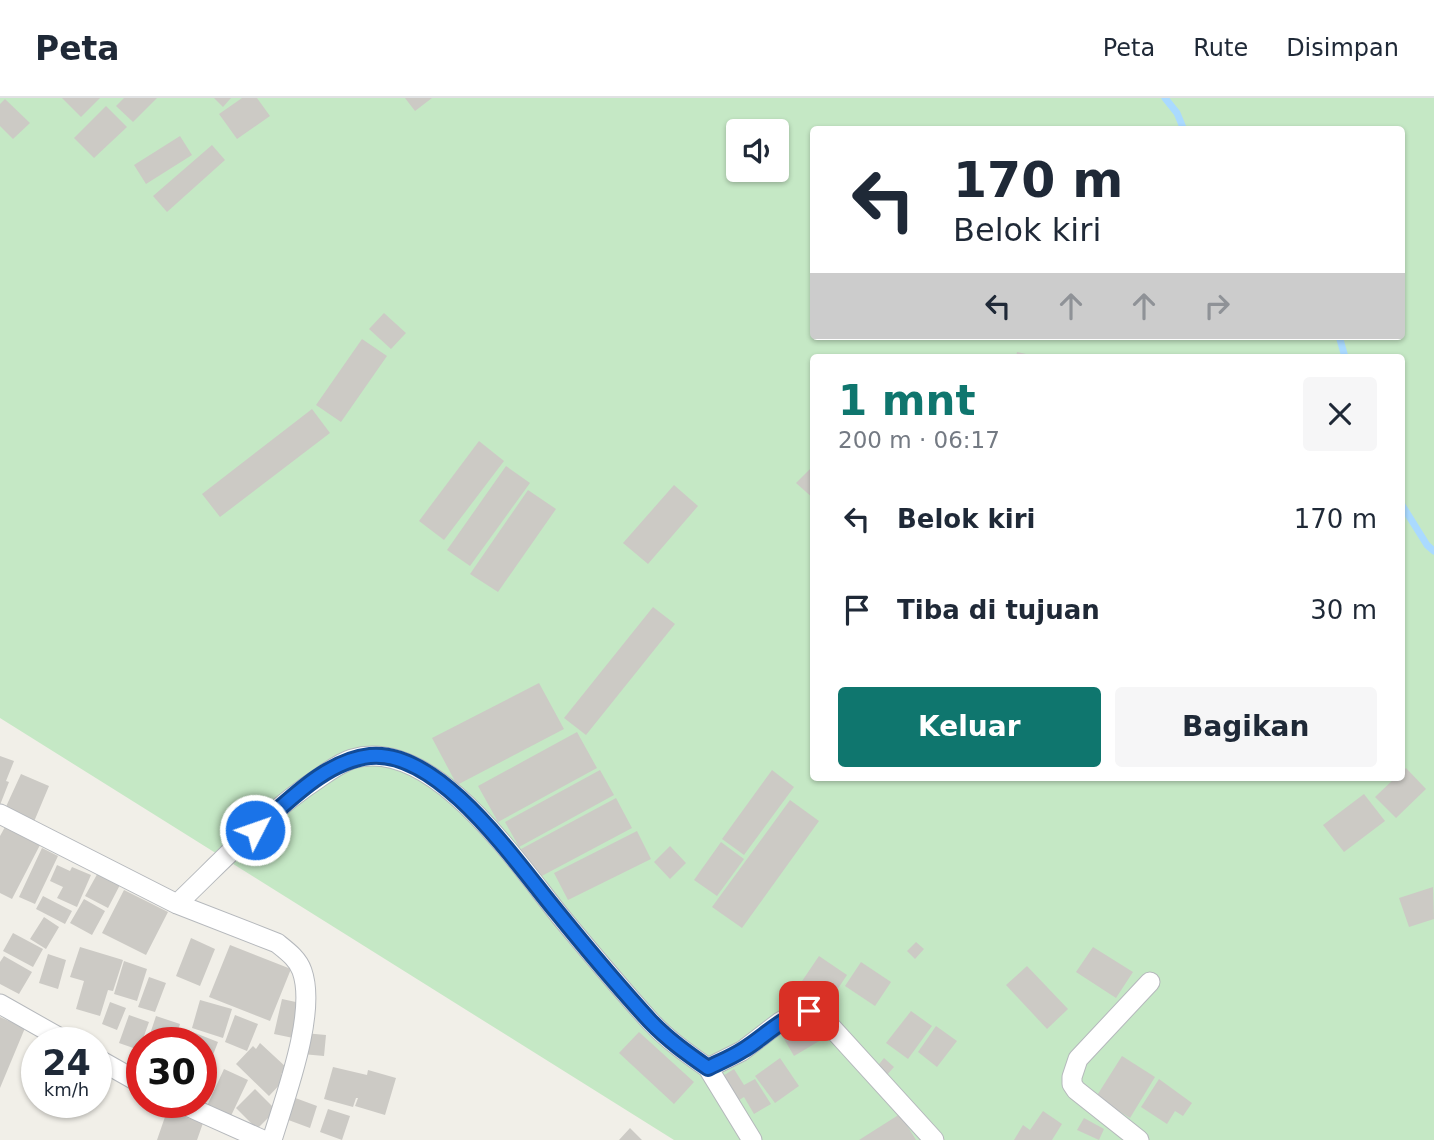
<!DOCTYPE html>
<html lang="id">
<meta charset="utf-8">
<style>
body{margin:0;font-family:"DejaVu Sans",sans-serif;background:#f6f6f7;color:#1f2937;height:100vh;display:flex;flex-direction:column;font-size:26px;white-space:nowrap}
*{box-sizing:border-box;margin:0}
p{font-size:23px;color:#747a83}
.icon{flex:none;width:38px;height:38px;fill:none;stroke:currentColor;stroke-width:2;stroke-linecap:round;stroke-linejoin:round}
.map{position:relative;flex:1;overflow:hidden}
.sheet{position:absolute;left:810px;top:256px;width:595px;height:427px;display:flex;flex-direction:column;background:#fff;border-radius:7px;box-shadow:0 2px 5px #0004}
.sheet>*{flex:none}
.guide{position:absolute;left:810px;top:28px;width:595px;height:214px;border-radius:7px;box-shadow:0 2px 5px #0004;background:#fff;color:#1f2937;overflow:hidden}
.buttons{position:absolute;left:726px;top:21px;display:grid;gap:14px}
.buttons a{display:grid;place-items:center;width:63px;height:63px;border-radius:7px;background:#fff;box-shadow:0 2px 5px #0004;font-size:35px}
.speed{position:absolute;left:21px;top:929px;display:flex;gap:14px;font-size:35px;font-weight:700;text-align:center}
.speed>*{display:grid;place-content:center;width:91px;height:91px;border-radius:50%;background:#fff;box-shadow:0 2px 5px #0004;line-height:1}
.speed small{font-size:18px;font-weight:400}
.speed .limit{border:10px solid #d22;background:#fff;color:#111}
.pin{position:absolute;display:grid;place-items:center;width:60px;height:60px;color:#fff;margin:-30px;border-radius:14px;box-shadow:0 4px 10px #0006}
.me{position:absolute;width:77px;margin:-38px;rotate:49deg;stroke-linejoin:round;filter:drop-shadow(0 0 5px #0008)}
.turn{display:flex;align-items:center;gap:24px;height:147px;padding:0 28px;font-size:32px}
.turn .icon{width:91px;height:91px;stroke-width:2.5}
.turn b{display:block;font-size:49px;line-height:60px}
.lanes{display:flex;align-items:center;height:66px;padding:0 28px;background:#0003;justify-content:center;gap:35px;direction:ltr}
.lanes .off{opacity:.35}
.round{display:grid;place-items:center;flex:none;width:74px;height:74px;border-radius:7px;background:#f6f6f7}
.summary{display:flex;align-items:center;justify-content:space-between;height:119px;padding:0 28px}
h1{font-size:42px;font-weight:700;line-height:52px;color:#0f766e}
.action{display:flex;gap:14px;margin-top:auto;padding:14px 28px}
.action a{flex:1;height:80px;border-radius:7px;background:#0f766e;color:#fff;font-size:28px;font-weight:700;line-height:80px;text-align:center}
.action a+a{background:#f6f6f7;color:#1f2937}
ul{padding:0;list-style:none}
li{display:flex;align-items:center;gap:21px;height:91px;padding:0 28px}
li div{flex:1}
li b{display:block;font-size:26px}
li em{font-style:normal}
header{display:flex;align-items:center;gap:42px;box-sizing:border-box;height:98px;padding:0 35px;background:#fff;border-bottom:2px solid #e0e1e3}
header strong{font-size:33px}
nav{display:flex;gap:38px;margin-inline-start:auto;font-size:24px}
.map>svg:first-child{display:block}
.green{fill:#c5e8c5;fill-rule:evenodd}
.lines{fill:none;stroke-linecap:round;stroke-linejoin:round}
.stream{stroke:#aadaff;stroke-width:7}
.building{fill:#cccac5}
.street-casing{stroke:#b5b8bc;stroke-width:21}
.street{stroke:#fff;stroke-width:19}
.route-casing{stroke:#114b97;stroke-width:18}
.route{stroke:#1a73e8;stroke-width:12}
</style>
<header>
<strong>Peta</strong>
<nav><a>Peta</a><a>Rute</a><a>Disimpan</a></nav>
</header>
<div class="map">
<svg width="1434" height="1042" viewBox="0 0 1434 1042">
<rect width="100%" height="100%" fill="#f1efe8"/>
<path class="green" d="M0,0H1434V1042H674L0,620ZM814,32H1402V238H814ZM738,33H777V72H738ZM814,259H1402V679H814Z"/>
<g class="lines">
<path class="stream" d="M1165,0L1177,15L1184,32
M1339,238L1345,259
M1402,407L1427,447L1434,453"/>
</g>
<path class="building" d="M62,0H100L81,19Z
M124,0H157L133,24L116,8Z
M214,0H231L223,9Z
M242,0H257L270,18L237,41L219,16Z
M405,0H432L415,13Z
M5,1L30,25L13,41L0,28V6Z
M106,8L127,29L94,60L74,40Z
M180,38L192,57L146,86L134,67Z
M212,47L225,62L167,114L153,98Z
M384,215L406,235L391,251L369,231Z
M362,241L387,258L341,324L316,307Z
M1017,254L1035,258V259H1016Z
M312,311L330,335L220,419L202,396Z
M479,343L504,363L444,442L419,423Z
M814,367V401L796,385Z
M506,368L530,385L470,468L447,452Z
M674,387L698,408L648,466L623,445Z
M528,392L556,411L498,494L470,476Z
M653,509L675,526L586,637L564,620Z
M539,585L564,631L457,687L432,640Z
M577,634L597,670L498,724L478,688Z
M0,658L14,663L6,683L9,684L0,707Z
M1406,670L1426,691L1396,720L1375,699L1396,679H1402V674Z
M600,672L614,697L519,749L505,724Z
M772,672L794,689L744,757L722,741Z
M21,676L49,688L33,726L4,713Z
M1364,696L1385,723L1344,754L1323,727Z
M616,700L632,730L538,780L521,751Z
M790,702L819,723L742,830L712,809Z
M5,729L40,747L12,801L0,795V738Z
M637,733L651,761L568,802L554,775Z
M721,744L744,761L717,798L694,782Z
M670,748L686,765L670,781L654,764Z
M42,750L58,758L35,806L19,799Z
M57,767L70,773L72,769L91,777L77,809L57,800L63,789L50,783Z
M100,771L122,783L108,810L85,798Z
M1433,789L1434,821L1409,829L1399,800Z
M124,792L168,814L146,857L102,835Z
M43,798L72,813L65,826L36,811Z
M84,801L105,813L92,837L70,825Z
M44,819L59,829L46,851L30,841Z
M13,835L43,851L33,869L3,853Z
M191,840L215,851L200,888L176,878Z
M916,844L924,851L915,861L907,853Z
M230,847L291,871L270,923L209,899Z
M80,849L123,862L113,893L108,892L100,918L76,911L84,883L70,879Z
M1093,849L1133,874L1116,900L1076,874Z
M48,856L66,862L58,891L39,885Z
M4,858L32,874L19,896L0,886V864Z
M819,858L847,877L827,907L798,889Z
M124,863L147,871L137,903L114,896Z
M861,864L891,884L875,908L845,888Z
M1027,868L1068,911L1047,931L1006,887Z
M149,879L166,885L155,914L138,909Z
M282,901L305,906L298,941L274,936Z
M200,902L232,911L223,940L192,930Z
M110,904L126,910L117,932L102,926Z
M911,913L932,928L908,961L886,945Z
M129,917L149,924L139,952L119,945Z
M235,917L258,926L247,953L225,944Z
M156,918L180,926L174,945H147Z
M0,919L25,930L0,990Z
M807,919L821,942L794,958L780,934Z
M936,928L957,943L937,969L918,954Z
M185,931L218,944L206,975L201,973V945H179Z
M639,934L694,984L674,1006L619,955Z
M304,935L326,937L324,958L302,956Z
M260,945L287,970L281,976L286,980L269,998L236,966L253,948L256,951Z
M1122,958L1155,979L1130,1020L1096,999Z
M780,960L799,988L775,1005L755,978Z
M884,960L894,969L886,978L876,970Z
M333,969L367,977L368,972L396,980L385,1017L355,1008L358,1000H356L353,1009L324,1001Z
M224,971L248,982L230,1020L206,1010Z
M734,971L744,987L755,981L771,1006L754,1016L744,999L733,1006L718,981Z
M1159,981L1192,1005L1183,1018L1175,1013L1167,1026L1141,1009Z
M255,991L276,1012L257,1031L236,1010Z
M290,998L317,1008L310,1030L283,1020Z
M328,1011L350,1018L342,1042L320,1034Z
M167,1013L203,1025L197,1042H157Z
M1043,1013L1062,1026L1052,1042H1014L1023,1027L1030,1032Z
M900,1016L916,1042H859Z
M1084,1020L1104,1031L1099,1042L1077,1032Z
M630,1030L642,1042H619Z"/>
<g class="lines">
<g class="street-casing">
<path id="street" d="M0,716L177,806L277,845C287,853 298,861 302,873C317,915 285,999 272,1042
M177,806C222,763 267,714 319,680C329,673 340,665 352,661C433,637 517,765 561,819C590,854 620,890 651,924C668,942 688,956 708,970L742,953L780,924L794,916L809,913L823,920L934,1042
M0,906L69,945
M96,960L142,986
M708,970L752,1042
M178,1004L263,1042
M1139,1042L1076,992L1072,986V979L1078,961L1150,884"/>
</g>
<use href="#street" class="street"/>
</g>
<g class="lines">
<g class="route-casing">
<path id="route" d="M255,732C288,704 325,663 370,658C440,651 517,766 557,814C587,851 618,888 650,923C668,942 688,956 708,970C720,964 732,959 743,952C766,938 781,919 809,913"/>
</g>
<use href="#route" class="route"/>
</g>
</svg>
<div class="buttons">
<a><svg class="icon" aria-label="sound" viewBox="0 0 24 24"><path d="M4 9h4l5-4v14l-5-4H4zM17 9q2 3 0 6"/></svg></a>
</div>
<div class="speed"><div>24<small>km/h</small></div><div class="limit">30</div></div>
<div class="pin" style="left:809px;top:913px;background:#d93025"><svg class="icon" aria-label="arrive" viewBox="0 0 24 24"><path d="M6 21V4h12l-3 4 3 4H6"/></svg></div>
<svg class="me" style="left:255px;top:732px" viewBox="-20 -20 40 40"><circle r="17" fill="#1a73e8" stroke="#fff" stroke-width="3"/><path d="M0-11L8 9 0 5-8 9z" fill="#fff"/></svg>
<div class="guide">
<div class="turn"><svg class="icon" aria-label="left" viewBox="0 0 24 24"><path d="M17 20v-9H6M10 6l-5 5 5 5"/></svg><div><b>170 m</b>Belok kiri</div></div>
<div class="lanes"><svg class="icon" aria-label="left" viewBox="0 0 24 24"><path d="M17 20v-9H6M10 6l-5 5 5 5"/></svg><svg class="icon off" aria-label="ahead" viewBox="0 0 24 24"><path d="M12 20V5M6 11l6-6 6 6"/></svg><svg class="icon off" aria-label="ahead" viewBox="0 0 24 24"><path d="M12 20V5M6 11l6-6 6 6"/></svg><svg class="icon off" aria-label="right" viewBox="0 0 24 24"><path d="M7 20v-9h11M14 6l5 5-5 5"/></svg></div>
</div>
<section class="sheet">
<div class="summary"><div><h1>1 mnt</h1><p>200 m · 06:17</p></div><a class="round"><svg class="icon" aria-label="close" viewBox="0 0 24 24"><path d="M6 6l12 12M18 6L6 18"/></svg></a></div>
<ul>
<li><svg class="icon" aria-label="left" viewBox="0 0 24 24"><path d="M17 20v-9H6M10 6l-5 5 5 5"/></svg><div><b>Belok kiri</b></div><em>170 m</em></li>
<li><svg class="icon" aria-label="arrive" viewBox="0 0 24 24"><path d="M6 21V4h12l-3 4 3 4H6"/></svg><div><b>Tiba di tujuan</b></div><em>30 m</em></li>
</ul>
<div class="action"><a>Keluar</a><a>Bagikan</a></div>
</section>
</div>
